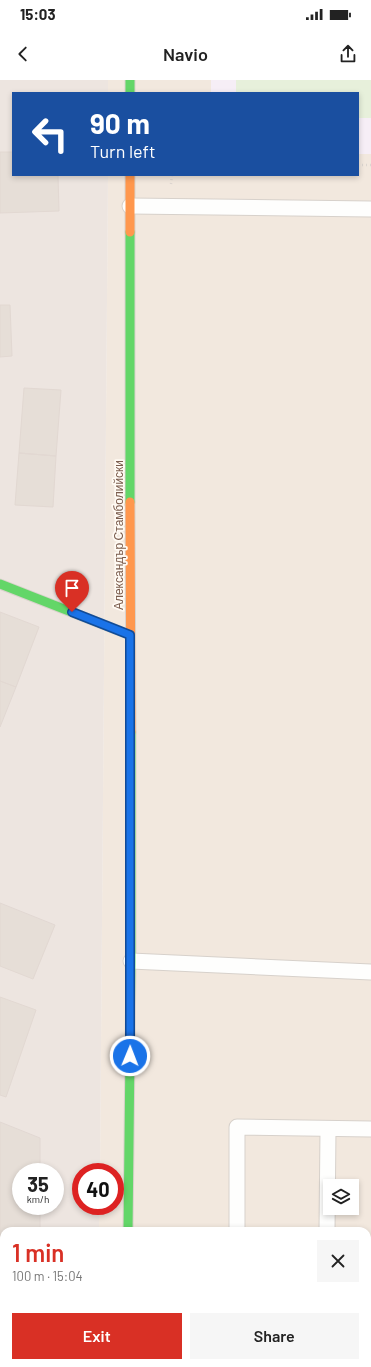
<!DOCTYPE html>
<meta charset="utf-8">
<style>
body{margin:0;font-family:Barlow,sans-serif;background:#f6f6f6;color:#222;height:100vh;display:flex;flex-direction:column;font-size:15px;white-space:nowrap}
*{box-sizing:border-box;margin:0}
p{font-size:13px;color:#767676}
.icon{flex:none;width:22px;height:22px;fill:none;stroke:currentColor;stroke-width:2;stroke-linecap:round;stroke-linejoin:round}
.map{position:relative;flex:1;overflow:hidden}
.drawer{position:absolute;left:0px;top:1147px;width:371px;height:140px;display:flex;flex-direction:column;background:#fff;border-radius:12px 12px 0 0;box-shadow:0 2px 6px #0003}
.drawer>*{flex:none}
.top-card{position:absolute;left:12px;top:12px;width:347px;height:84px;border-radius:0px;box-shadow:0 2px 6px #0003;background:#1a4fa0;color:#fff;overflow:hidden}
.fabs{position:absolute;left:323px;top:1099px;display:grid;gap:8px}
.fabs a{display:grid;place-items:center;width:36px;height:36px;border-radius:0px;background:#fff;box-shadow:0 2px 6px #0003;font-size:20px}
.speed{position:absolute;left:12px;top:1083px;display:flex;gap:8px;font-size:20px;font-weight:700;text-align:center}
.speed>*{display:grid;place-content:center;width:52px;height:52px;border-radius:50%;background:#fff;box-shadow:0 2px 6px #0003;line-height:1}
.speed small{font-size:10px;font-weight:400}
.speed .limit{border:6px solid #d22;background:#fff;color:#111}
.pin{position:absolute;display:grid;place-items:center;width:34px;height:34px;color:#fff;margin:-41px -17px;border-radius:50% 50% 50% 0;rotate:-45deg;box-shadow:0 0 4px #0007}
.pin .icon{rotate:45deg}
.me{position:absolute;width:44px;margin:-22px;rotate:1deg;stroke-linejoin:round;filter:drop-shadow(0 0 3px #0008)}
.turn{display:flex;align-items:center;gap:14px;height:84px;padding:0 12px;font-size:18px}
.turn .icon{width:52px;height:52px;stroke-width:2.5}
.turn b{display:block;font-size:28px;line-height:34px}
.round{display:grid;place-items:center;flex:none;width:42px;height:42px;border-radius:0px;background:#f6f6f6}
.overview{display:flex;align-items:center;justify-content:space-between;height:68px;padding:0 12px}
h1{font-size:24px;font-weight:600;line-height:30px;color:#d93025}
.primary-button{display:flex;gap:8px;margin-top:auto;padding:8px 12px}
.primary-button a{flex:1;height:46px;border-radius:0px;background:#d93025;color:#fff;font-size:16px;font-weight:600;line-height:46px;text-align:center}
.primary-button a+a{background:#f6f6f6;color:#222}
.status{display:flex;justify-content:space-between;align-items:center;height:28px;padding:0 20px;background:#fff;direction:ltr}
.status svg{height:11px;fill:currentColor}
header{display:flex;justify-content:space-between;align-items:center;height:52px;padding:0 12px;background:#fff;font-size:18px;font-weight:600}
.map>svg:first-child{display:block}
.residential{fill:#f2e8de;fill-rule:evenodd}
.industrial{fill:#ede5e0;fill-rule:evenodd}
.education{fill:#f6eef6}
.green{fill:#e7f0db}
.building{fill:#e6ded7;stroke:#e2d8d2}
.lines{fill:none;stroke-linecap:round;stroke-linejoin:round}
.lane-casing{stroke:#d7d1cb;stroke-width:17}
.fast-casing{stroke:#d9d2cb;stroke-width:11}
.slow-casing{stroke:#d9d2cb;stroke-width:11}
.path{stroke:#dcd5d0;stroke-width:2.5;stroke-dasharray:1 3;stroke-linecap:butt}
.lane{stroke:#fefefd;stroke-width:15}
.fast{stroke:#63d668;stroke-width:9}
.slow{stroke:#ff974d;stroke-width:9}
.route-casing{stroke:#114b97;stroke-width:10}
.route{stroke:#1a73e8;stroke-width:7}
.labels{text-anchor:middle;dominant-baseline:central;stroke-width:3.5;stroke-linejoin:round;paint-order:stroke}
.street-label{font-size:12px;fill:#7a5c4d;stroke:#fffaf3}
</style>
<div class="status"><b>15:03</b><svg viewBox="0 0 49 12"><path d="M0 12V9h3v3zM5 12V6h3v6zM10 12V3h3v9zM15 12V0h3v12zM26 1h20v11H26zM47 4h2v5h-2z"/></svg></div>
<header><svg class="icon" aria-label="back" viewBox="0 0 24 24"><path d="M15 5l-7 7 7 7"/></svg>Navio<svg class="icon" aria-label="share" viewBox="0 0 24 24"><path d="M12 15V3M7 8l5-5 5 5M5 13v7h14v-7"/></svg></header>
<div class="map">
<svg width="371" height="1287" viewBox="0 0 371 1287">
<rect width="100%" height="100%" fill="#f9f5f0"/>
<path class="residential" d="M108,0H371V1287H98V1283H367V1151H99V1126H115V1092H100L108,95H358V13H108ZM330,1106H352V1128H330Z"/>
<path class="industrial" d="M0,0H108V13H13V95H108L100,1092H81V1126H99V1151H4V1283H98V1287H0ZM21,1092H55V1126H21Z"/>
<path class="education" d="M211,0H371V74H358V13H211Z"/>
<path class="green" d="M236,0H371V38H358V13H236Z"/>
<path class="building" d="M0,72H13V95H58L59,131L0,133Z
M0,225H10L12,276L0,277Z
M24,308L61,310L56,376L19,373Z
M19,373L56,376L53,427L15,425Z
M0,532L39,547L16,607L0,601Z
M0,601L16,607L0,647Z
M0,823L55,845L33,899L0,886Z
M0,917L36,930L6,1017L0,1015Z
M0,1042L40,1058V1092H21V1126H40V1151H4V1200H3L2,1216L0,1215Z"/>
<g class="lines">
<g class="lane-casing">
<path id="lane" d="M130,126L371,129
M131,881L371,892
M237,1151V1047L371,1049
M327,1151L328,1049
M238,1283V1287
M325,1287V1283"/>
</g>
<g class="fast-casing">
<path id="fast" d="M130,0V13
M130,152V422
M0,504L130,555
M128,1151L131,881V652
M127,1283V1287"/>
</g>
<g class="slow-casing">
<path id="slow" d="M130,95V152
M130,422L131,652"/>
</g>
<path class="path" d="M358,85H371
M171,104L172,95"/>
<use href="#lane" class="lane"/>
<use href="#fast" class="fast"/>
<use href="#slow" class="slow"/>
</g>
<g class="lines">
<g class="route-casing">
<path id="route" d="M72,532L130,555V976"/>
</g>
<use href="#route" class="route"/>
</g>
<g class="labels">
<g class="street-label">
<text transform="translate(118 455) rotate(-90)">Александър Стамболийски</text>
</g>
</g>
</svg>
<div class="fabs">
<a><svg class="icon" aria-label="layers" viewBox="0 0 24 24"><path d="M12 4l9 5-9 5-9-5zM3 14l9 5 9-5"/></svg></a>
</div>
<div class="speed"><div>35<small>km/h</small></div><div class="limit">40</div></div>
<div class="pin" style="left:72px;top:532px;background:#d93025"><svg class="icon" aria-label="arrive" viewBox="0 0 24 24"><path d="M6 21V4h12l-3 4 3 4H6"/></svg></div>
<svg class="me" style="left:130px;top:976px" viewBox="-20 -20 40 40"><circle r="17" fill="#1a73e8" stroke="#fff" stroke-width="3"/><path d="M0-11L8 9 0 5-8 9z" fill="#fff"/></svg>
<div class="top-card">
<div class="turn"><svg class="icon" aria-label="left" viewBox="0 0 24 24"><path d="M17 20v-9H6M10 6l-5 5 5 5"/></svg><div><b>90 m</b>Turn left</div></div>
</div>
<section class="drawer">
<div class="overview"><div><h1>1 min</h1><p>100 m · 15:04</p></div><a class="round"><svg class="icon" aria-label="close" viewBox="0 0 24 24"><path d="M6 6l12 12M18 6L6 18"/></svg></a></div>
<div class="primary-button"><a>Exit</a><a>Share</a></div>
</section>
</div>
